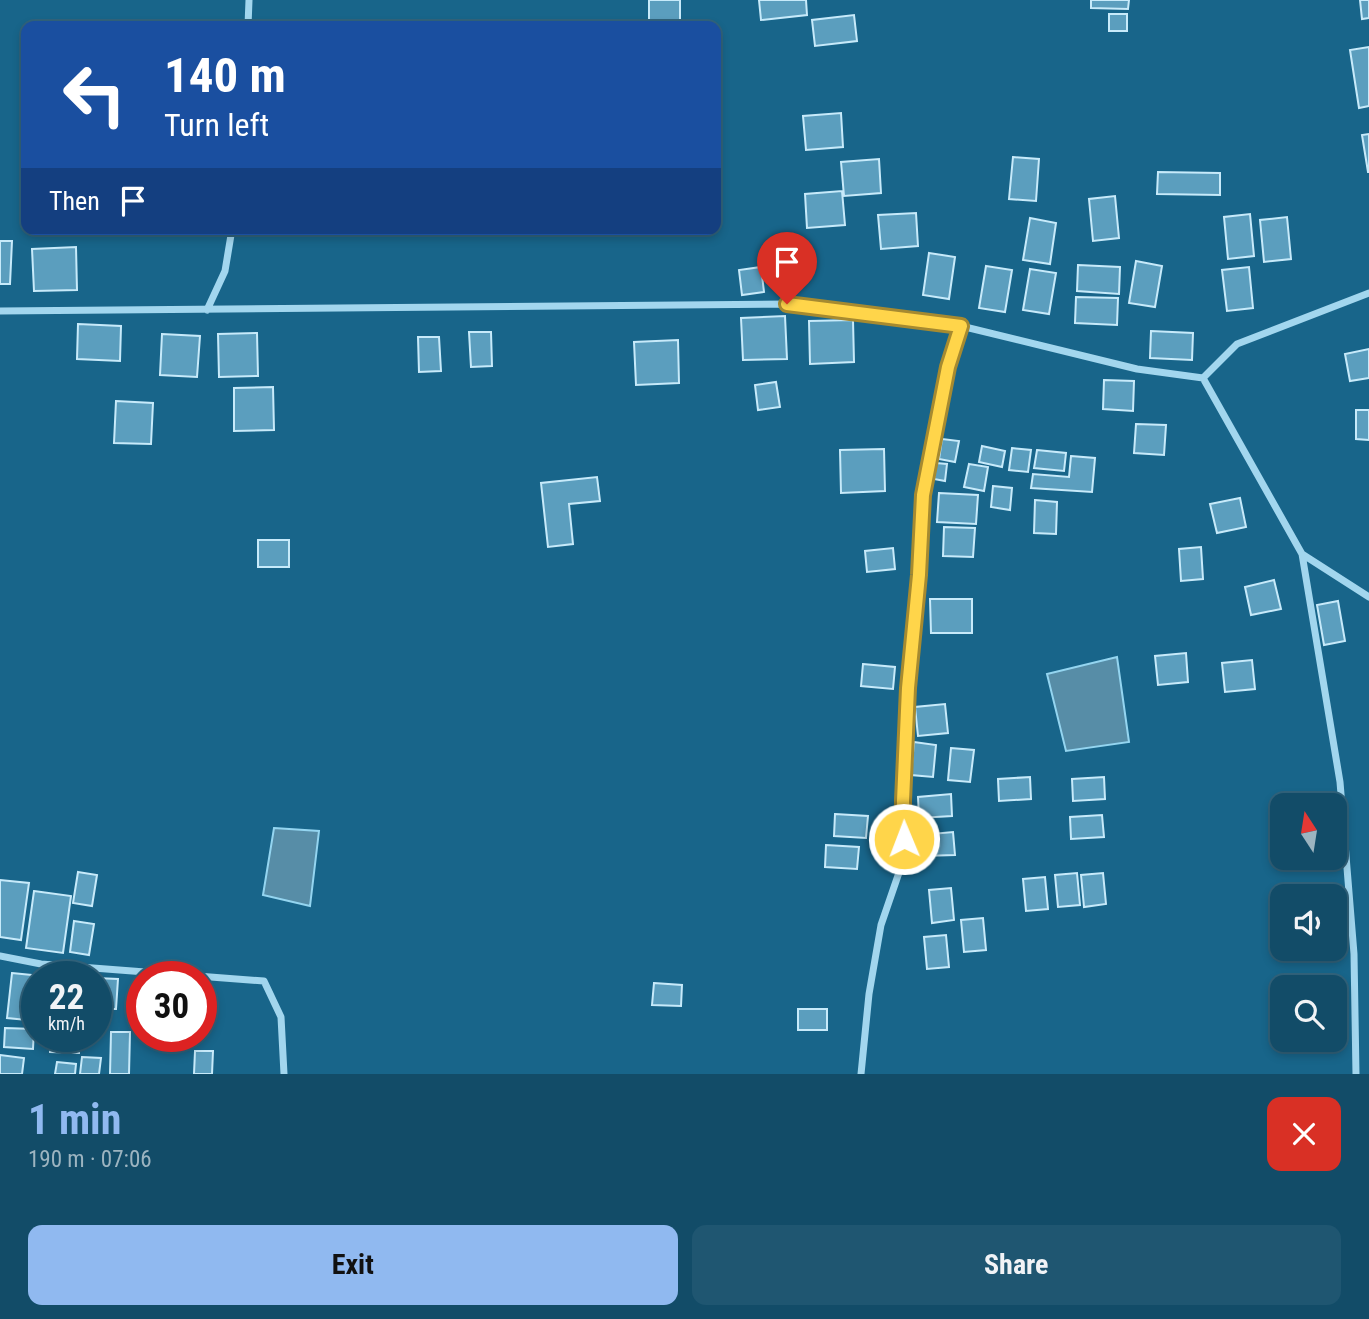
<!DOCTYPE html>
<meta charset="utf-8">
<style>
body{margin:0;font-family:"Roboto Condensed",sans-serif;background:#1f5671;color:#f1f3f6;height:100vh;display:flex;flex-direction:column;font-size:26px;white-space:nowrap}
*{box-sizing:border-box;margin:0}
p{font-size:23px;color:#9cb4c0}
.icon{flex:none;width:38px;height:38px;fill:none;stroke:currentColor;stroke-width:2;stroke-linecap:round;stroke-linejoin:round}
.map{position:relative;height:1074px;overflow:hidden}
.panel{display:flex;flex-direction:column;background:#124c68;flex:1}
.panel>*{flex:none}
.guide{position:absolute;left:21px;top:21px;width:700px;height:214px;border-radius:14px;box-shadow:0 4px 10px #0003,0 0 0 2px #31637c;background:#1a4fa0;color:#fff;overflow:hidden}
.needle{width:46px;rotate:348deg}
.tools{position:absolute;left:1270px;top:793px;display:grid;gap:14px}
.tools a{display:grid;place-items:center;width:77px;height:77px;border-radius:14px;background:#124c68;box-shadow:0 4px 10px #0003,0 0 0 2px #31637c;font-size:35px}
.speed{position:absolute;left:21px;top:961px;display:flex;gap:14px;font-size:35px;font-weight:700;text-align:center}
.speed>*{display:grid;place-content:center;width:91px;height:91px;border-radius:50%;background:#124c68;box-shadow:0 4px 10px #0003,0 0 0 2px #31637c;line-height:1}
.speed small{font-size:18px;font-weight:400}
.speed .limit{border:10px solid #d22;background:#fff;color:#111}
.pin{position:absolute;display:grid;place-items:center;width:60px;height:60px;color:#fff;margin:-72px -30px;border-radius:50% 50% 50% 0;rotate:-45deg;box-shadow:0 0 7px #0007}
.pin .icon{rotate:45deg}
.me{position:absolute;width:77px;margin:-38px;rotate:359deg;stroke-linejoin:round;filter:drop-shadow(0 0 5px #0008)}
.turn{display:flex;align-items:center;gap:24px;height:147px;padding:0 28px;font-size:32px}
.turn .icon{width:91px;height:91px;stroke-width:2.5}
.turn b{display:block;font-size:49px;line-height:60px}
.then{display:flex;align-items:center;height:66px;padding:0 28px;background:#0003;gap:14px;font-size:26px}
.round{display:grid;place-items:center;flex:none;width:74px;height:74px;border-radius:14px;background:#1f5671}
.headline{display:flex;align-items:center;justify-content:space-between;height:119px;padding:0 28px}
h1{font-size:42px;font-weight:700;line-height:52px;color:#90b9f0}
.action{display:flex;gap:14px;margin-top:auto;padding:14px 28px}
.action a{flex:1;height:80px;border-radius:14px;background:#90b9f0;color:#111;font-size:28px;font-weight:700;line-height:80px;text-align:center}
.action a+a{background:#1f5671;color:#f1f3f6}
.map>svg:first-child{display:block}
.water{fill:#578da7;stroke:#94d5f0;stroke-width:2}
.building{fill:#5b9ebe;stroke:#c7eafa;stroke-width:2}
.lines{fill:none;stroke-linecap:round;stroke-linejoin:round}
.street{stroke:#a2d6ee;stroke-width:7}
.route-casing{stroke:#a68a30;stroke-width:18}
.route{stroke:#ffd54a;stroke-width:12}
</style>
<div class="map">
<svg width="1369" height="1074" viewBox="0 0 1369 1074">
<rect width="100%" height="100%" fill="#18658a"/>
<path class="water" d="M1117,657L1129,742L1066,751L1047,674Z
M274,828L319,831L310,906L263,895Z"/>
<path class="building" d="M649,0H680V25L649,26Z
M759,0H806L807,15L761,20Z
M1091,0H1129L1128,9L1091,8Z
M1360,0H1369V18L1362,19Z
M1109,14H1127V31H1109Z
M854,15L857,41L815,46L812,20Z
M1369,47V106L1359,108L1350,50Z
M841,113L843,147L806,150L803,116Z
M1369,134V172H1368L1362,135Z
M1013,157L1039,159L1036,201L1009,199Z
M879,159L881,193L844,196L841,162Z
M1158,172L1220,173V195L1157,194Z
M842,191L845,225L807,228L805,194Z
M1115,196L1119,238L1093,241L1089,199Z
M916,213L918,246L881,249L878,215Z
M1250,214L1254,256L1228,259L1224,217Z
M1287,217L1291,259L1264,262L1260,220Z
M1030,218L1056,223L1050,264L1023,260Z
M0,241H12L10,284H0Z
M76,247L77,290L34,291L32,249Z
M929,253L955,257L949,299L923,295Z
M1136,261L1162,266L1155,307L1129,303Z
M1078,265L1120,267L1119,294L1077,291Z
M986,266L1012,270L1005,312L979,308Z
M761,267L764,292L742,295L739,270Z
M1249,267L1253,308L1227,311L1222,270Z
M1030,269L1056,273L1049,314L1023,310Z
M1076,297L1118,298L1117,325L1075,323Z
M785,316L787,359L743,360L741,318Z
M853,320L854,362L810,364L809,321Z
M78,324L121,326L120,361L77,359Z
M1151,331L1193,333L1192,360L1150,358Z
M469,332H491L492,366L471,367Z
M257,333L258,376L219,377L218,334Z
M162,334L200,336L197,377L160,375Z
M418,337H439L441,371L419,372Z
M678,340L679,383L636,385L634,342Z
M1369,349V378L1350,381L1345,354Z
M1104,380L1134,381L1133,411L1103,409Z
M776,382L780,407L758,410L755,385Z
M273,387L274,430L234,431V388Z
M116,401L153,403L151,444L114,443Z
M1356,410H1369V440L1356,439Z
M1136,424L1166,425L1164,455L1134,453Z
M942,439L959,441L955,462L939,459Z
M982,446L1005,451L1002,467L979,462Z
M1012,448L1031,450L1028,472L1009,470Z
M884,449L885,491L841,493L840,450Z
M1037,450L1066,453L1064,471L1034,468Z
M1071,456L1095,458L1092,492L1031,488L1033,474L1069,477Z
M936,463L947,464L945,481L934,479Z
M969,464L988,467L984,491L964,487Z
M597,477L600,501L569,504L573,544L548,547L541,483Z
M993,486L1012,488L1010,510L991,507Z
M939,493L978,495L976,524L937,522Z
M1240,498L1246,527L1217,533L1210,504Z
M1035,500L1057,502L1056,534L1034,533Z
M944,527L975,528L973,557L943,556Z
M258,540H289V567H258Z
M1201,547L1203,579L1181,581L1179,549Z
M893,548L895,569L867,572L865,551Z
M1274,580L1281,609L1251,615L1245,587Z
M930,599H972V633H931Z
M1338,601L1345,641L1324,645L1317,605Z
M1186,653L1188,682L1158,685L1155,656Z
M1252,660L1255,689L1225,692L1222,663Z
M863,664L895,667L893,689L861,686Z
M945,704L948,733L918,736L915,707Z
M914,742L936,745L933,777L911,775Z
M951,748L974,750L970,782L948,780Z
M1030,777L1031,799L999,801L998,779Z
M1104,777L1105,799L1073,801L1072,779Z
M951,794L952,816L919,818L918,797Z
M835,814L868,816L866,838L834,836Z
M1102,815L1104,837L1071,839L1070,817Z
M953,832L955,855L922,856L921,835Z
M826,845L859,847L857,869L825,867Z
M78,872L97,875L92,906L73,903Z
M1077,873L1080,905L1058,907L1055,875Z
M1103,873L1106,904L1084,907L1081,875Z
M1045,877L1048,909L1026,911L1023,879Z
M0,880L29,883L21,940L0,937Z
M951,888L954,920L932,923L929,890Z
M34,891L71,896L63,953L26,948Z
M983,918L986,950L964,952L961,920Z
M74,921L94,924L89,955L70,952Z
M946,935L949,967L927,969L924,937Z
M12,973L42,976H37V1021L7,1018Z
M96,978L118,979L116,1009H96Z
M654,983L682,985L681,1006L652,1005Z
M798,1009H827V1030H798Z
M5,1028L34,1029L33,1049L4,1047Z
M111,1032H130L129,1074H110Z
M50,1036H80L79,1053L50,1052Z
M195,1051H213L212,1074H194Z
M0,1055L24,1058L22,1074H0Z
M82,1057L101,1058L99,1074H80Z
M57,1062L76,1064L75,1074H55Z"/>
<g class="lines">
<path class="street" d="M248,26L249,0
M207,310L225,271L232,229
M0,311L787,304L961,326L1137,369L1203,378
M1203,378L1302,554L1369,597
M1203,378L1237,344L1369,293
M1302,554L1340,782L1354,954L1356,1074
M0,956L41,964L264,981L281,1017L284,1074
M861,1074L869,994L881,925L904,858L903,801L908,688L919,575L923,495L948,367L961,326"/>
</g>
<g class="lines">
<g class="route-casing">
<path id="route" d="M787,304L961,326L948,367L923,495L919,575L908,688L903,801L904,839"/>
</g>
<use href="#route" class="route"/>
</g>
</svg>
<div class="tools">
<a><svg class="needle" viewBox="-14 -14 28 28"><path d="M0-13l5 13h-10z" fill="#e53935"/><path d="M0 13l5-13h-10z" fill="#9cb4c0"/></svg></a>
<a><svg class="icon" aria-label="sound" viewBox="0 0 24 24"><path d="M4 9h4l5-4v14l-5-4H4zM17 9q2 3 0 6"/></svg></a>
<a><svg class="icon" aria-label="search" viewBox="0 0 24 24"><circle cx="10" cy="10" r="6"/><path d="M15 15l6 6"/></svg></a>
</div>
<div class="speed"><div>22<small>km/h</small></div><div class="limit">30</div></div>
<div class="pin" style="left:787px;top:304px;background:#d93025"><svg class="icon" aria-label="arrive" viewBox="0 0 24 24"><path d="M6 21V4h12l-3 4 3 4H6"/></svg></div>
<svg class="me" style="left:904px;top:839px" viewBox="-20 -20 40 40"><circle r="17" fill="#ffd54a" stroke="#fff" stroke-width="3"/><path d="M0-11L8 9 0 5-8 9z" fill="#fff"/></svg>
<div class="guide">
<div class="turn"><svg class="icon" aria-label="left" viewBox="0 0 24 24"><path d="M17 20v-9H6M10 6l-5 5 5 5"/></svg><div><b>140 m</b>Turn left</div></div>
<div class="then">Then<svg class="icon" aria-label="arrive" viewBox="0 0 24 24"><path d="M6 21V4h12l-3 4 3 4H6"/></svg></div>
</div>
</div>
<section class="panel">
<div class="headline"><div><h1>1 min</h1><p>190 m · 07:06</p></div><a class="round" style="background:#d93025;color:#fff"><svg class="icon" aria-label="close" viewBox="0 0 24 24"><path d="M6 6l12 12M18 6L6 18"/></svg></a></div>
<div class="action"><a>Exit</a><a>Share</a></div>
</section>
